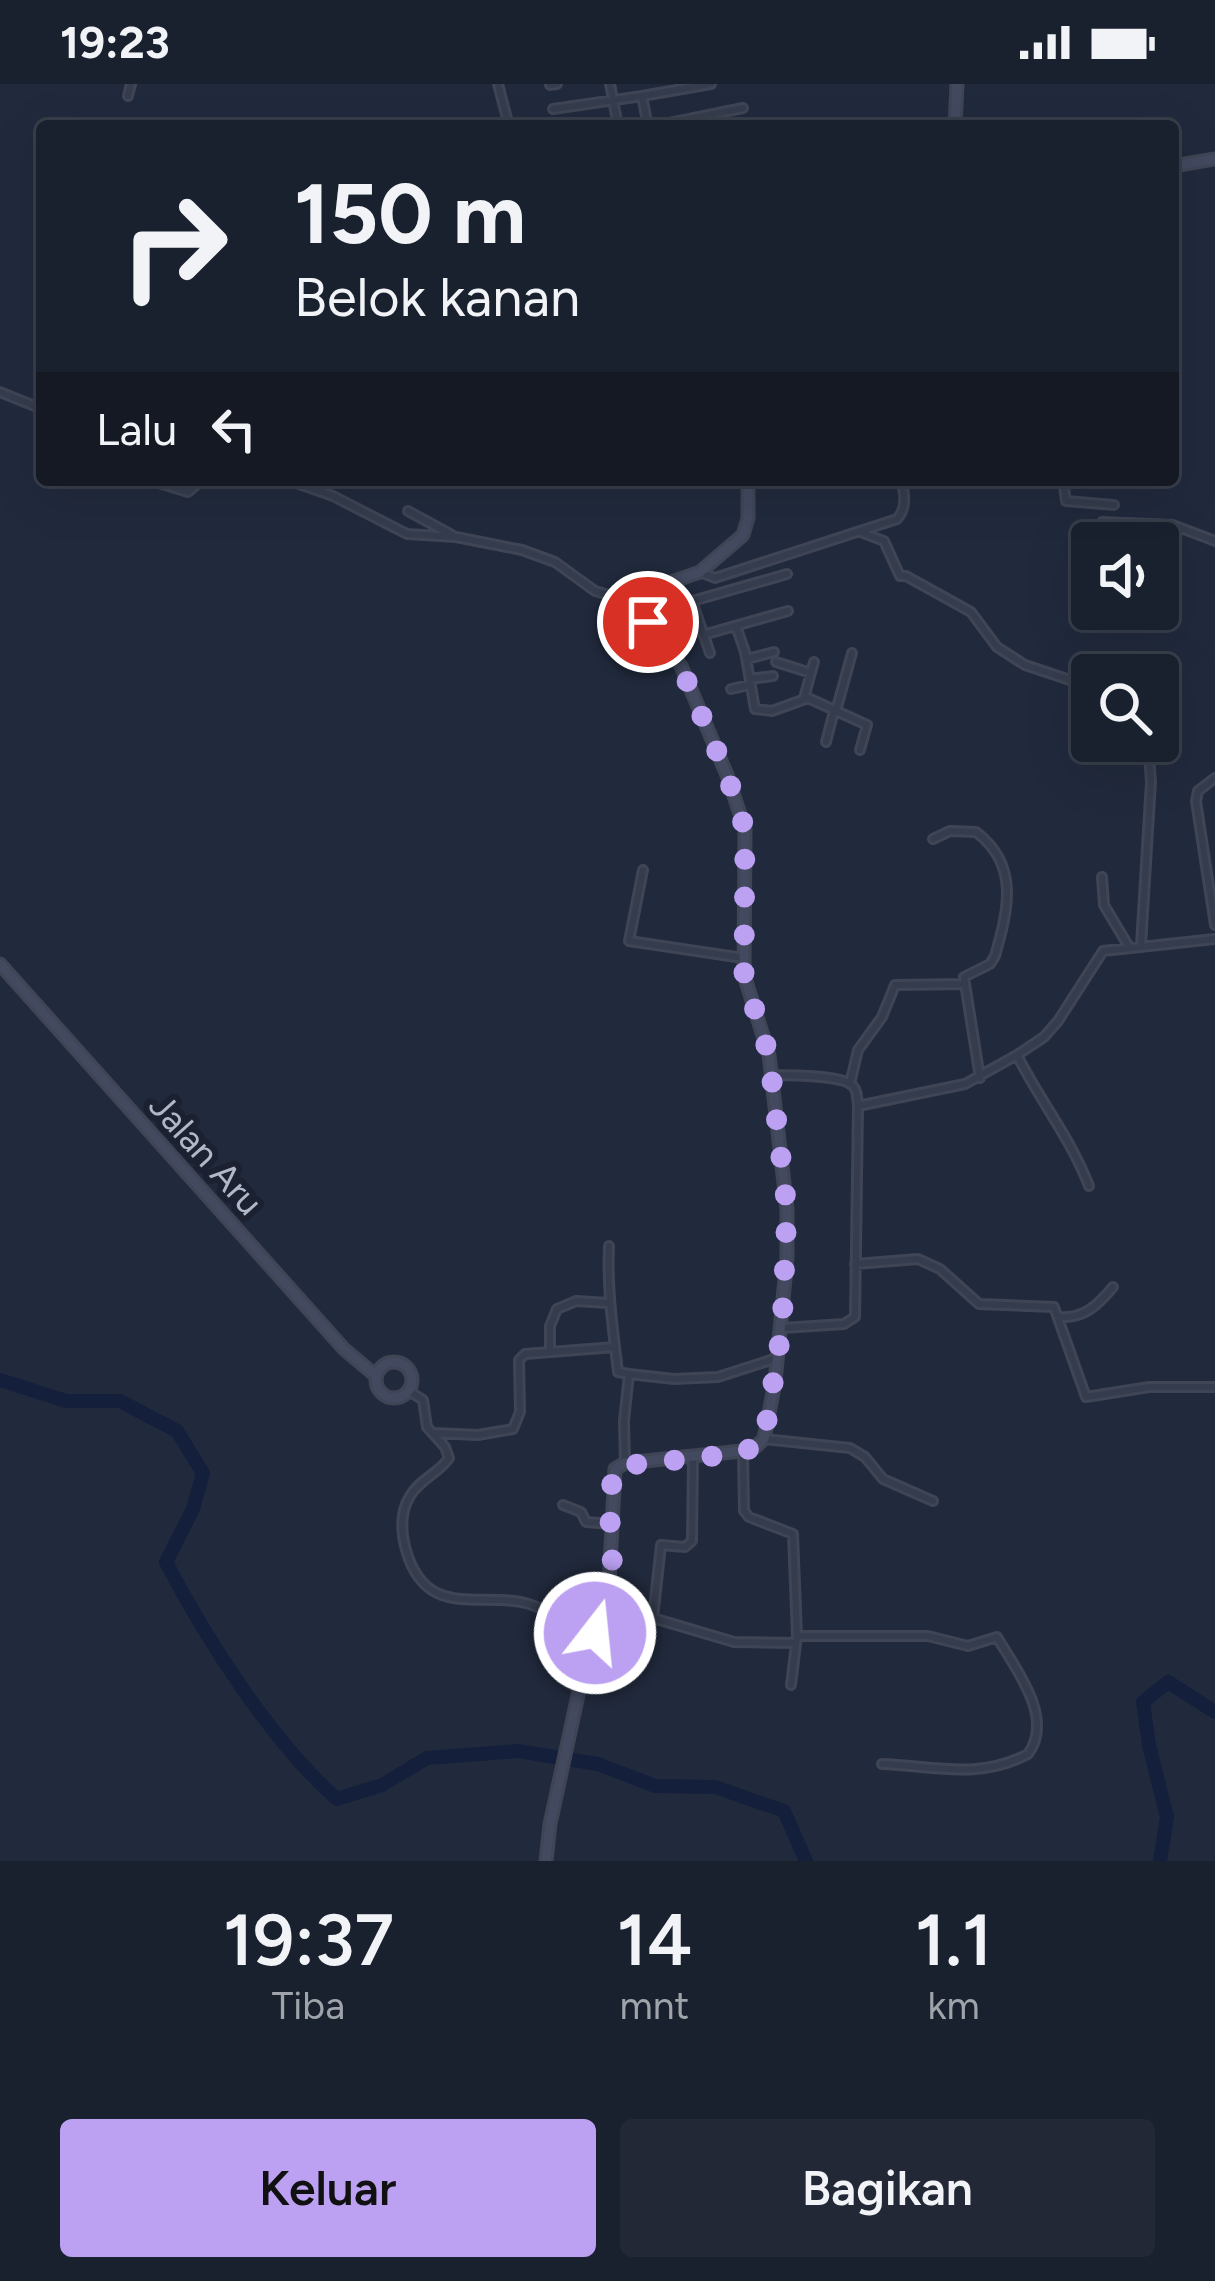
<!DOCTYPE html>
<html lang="id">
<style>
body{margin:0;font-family:Figtree,sans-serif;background:#222836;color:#f1f3f6;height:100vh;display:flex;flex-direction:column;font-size:45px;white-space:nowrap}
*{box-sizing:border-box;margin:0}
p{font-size:39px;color:#9fa3aa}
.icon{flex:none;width:66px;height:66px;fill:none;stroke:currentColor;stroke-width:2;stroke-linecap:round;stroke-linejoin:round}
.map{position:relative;height:1777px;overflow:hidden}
.drawer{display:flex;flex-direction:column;background:#19202e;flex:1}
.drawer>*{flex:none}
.top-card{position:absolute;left:36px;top:36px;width:1143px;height:366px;border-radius:12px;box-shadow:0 12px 48px #0002,0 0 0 3px #373e4a;background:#19202e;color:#f1f3f6;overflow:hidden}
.buttons{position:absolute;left:1071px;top:438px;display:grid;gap:24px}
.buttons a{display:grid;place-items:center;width:108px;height:108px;border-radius:12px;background:#19202e;box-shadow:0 12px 48px #0002,0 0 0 3px #373e4a;font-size:60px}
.pin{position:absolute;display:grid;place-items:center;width:102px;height:102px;color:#fff;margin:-51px;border:6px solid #fff;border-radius:50%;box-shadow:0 3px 12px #0007}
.me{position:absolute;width:132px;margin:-66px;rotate:16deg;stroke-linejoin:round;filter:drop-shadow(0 0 9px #0008)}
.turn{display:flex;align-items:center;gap:42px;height:252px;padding:0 60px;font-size:54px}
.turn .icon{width:156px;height:156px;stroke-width:2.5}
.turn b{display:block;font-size:84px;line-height:102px}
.then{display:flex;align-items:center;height:114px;padding:0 60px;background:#0003;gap:24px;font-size:45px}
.eta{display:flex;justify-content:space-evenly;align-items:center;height:204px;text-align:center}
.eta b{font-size:72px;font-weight:600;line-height:84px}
.primary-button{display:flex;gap:24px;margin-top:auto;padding:24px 60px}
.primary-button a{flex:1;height:138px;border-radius:12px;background:#bca0f2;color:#111;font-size:48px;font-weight:600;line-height:138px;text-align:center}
.primary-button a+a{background:#222836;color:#f1f3f6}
.status{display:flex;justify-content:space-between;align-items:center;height:84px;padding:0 60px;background:#19202e;direction:ltr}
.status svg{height:33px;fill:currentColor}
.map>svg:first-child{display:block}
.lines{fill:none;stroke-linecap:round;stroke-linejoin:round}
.river{stroke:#141f3b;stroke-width:14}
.street-casing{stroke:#3f4555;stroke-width:12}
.secondary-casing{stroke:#3f4555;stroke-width:15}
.street{stroke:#353c4d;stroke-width:6}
.secondary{stroke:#434a60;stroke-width:9}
.route{stroke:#bca0f2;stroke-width:21;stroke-dasharray:0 37.8}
.labels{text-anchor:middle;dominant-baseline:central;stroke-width:12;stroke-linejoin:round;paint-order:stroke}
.street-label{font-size:36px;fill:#b1b7c8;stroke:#1b2131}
</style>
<div class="status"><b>19:23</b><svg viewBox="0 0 49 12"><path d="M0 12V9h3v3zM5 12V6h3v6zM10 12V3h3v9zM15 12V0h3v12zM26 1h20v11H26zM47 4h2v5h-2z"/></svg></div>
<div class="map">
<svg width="1215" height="1777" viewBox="0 0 1215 1777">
<rect width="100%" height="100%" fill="#212a3d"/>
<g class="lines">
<path class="river" d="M0,1296L66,1317H120L177,1347L203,1389L193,1425L166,1478C206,1555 272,1658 337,1715L382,1701L427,1674L518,1667L598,1680L655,1702L715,1703L784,1727L806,1777
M1160,1777L1167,1733L1149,1661L1143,1618L1168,1598L1215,1628"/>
<g class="street-casing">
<path id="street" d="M498,0L509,42
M610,0L618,42
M550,1L557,0
M128,12L131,0
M642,12L711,0
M553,25L642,12L648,42
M655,42L743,24
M0,308L42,325
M42,344V354
M149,396L188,408L202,396
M288,396L333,412L407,450L456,453L522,466L555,478L595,507L616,513L646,510
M1063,396L1066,417L1114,421
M408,427L452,451
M1102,438L1173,441L1215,457
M863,449L884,457L900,492H906L971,528L997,563L1025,581L1070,596
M700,488L715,494L897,435C907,424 905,410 901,396
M692,517L710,569
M647,530L787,490
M736,542L745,568L755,625L772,627L808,614L867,641L860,666
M703,551L788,527
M747,575L774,568
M776,578L811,589
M750,595L773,592
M731,605L749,601
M804,614L814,578
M836,627L852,569
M826,658L834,627
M1215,694L1198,707L1196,717L1215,841
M933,755L950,747L976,748C1020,781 1008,826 995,872L990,880L964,893L980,994
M643,786L629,857L743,874
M1102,793L1104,821L1129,863
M1141,861L1151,698L1148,657
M1017,971C1040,1017 1070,1053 1089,1102
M772,991C789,992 841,990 853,1002C858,1007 857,1016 858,1022L965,1000L1017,971L1044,953L1058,937L1103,867L1215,855
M850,1000L858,966L882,933L895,901L965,900
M609,1162C607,1206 613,1245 618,1288L629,1290L624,1337L625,1379
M855,1180L918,1175L940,1185L979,1220L1054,1223L1086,1313L1149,1303H1215
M1059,1233C1084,1235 1098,1221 1113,1203
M782,1244L844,1240L855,1233L858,1022
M550,1267V1242L557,1225L576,1217L608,1219
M629,1290L674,1295L718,1293L777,1274
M409,1307L423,1316L427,1343L445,1363L449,1374C439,1389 420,1395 410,1412C400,1428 401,1448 406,1466C430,1550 502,1492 552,1532C571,1546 573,1576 579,1598
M433,1349L478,1351L513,1345L520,1328L519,1276L525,1270L615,1263
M764,1355L850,1364L865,1373L883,1395L933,1417
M743,1368L744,1427L749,1433L793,1450L797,1552L791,1601
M693,1373L692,1457L685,1463L661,1461L653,1534L734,1558L796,1559
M563,1421L581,1428L586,1438L613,1440
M797,1552H928L968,1562L997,1553C1015,1584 1055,1634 1028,1670C978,1696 935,1682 882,1680"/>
</g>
<g class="secondary-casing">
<path id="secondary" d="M955,42L957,0
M1173,82L1215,75
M0,880L344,1265L376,1292
M376 1296a18 18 0 1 1 36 0a18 18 0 1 1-36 0Z
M546,1777L550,1740L580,1602L608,1519L615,1385L625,1379L752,1366L764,1355L775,1298L787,1174V1125L769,971L744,891L745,745L727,691L681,582L648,538L642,520L651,505L700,488L743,451L748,434V396"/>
</g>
<use href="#street" class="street"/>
<use href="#secondary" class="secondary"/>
</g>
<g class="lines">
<path class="route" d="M595,1549C604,1527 611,1508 612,1485C614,1454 602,1408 619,1382L743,1369L764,1355L782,1244L787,1125L769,971L744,891L745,745L727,691L681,583L648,538"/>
</g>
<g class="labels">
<g class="street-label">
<text transform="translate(206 1070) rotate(48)">Jalan Aru</text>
</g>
</g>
</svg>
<div class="buttons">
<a><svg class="icon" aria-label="sound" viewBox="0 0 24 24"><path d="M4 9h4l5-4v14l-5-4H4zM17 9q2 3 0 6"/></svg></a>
<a><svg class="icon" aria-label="search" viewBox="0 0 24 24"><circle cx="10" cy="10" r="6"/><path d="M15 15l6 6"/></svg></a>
</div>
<div class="pin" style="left:648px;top:538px;background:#d93025"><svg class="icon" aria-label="arrive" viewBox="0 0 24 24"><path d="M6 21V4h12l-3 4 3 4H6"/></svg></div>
<svg class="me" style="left:595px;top:1549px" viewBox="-20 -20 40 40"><circle r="17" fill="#bca0f2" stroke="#fff" stroke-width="3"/><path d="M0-11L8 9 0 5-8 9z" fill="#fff"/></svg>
<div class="top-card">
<div class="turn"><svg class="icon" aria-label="right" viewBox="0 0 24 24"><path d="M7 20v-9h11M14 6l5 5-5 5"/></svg><div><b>150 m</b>Belok kanan</div></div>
<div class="then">Lalu<svg class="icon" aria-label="left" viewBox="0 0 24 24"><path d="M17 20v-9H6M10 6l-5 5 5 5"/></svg></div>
</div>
</div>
<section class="drawer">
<div class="eta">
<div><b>19:37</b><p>Tiba</p></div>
<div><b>14</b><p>mnt</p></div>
<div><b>1.1</b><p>km</p></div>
</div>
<div class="primary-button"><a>Keluar</a><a>Bagikan</a></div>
</section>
